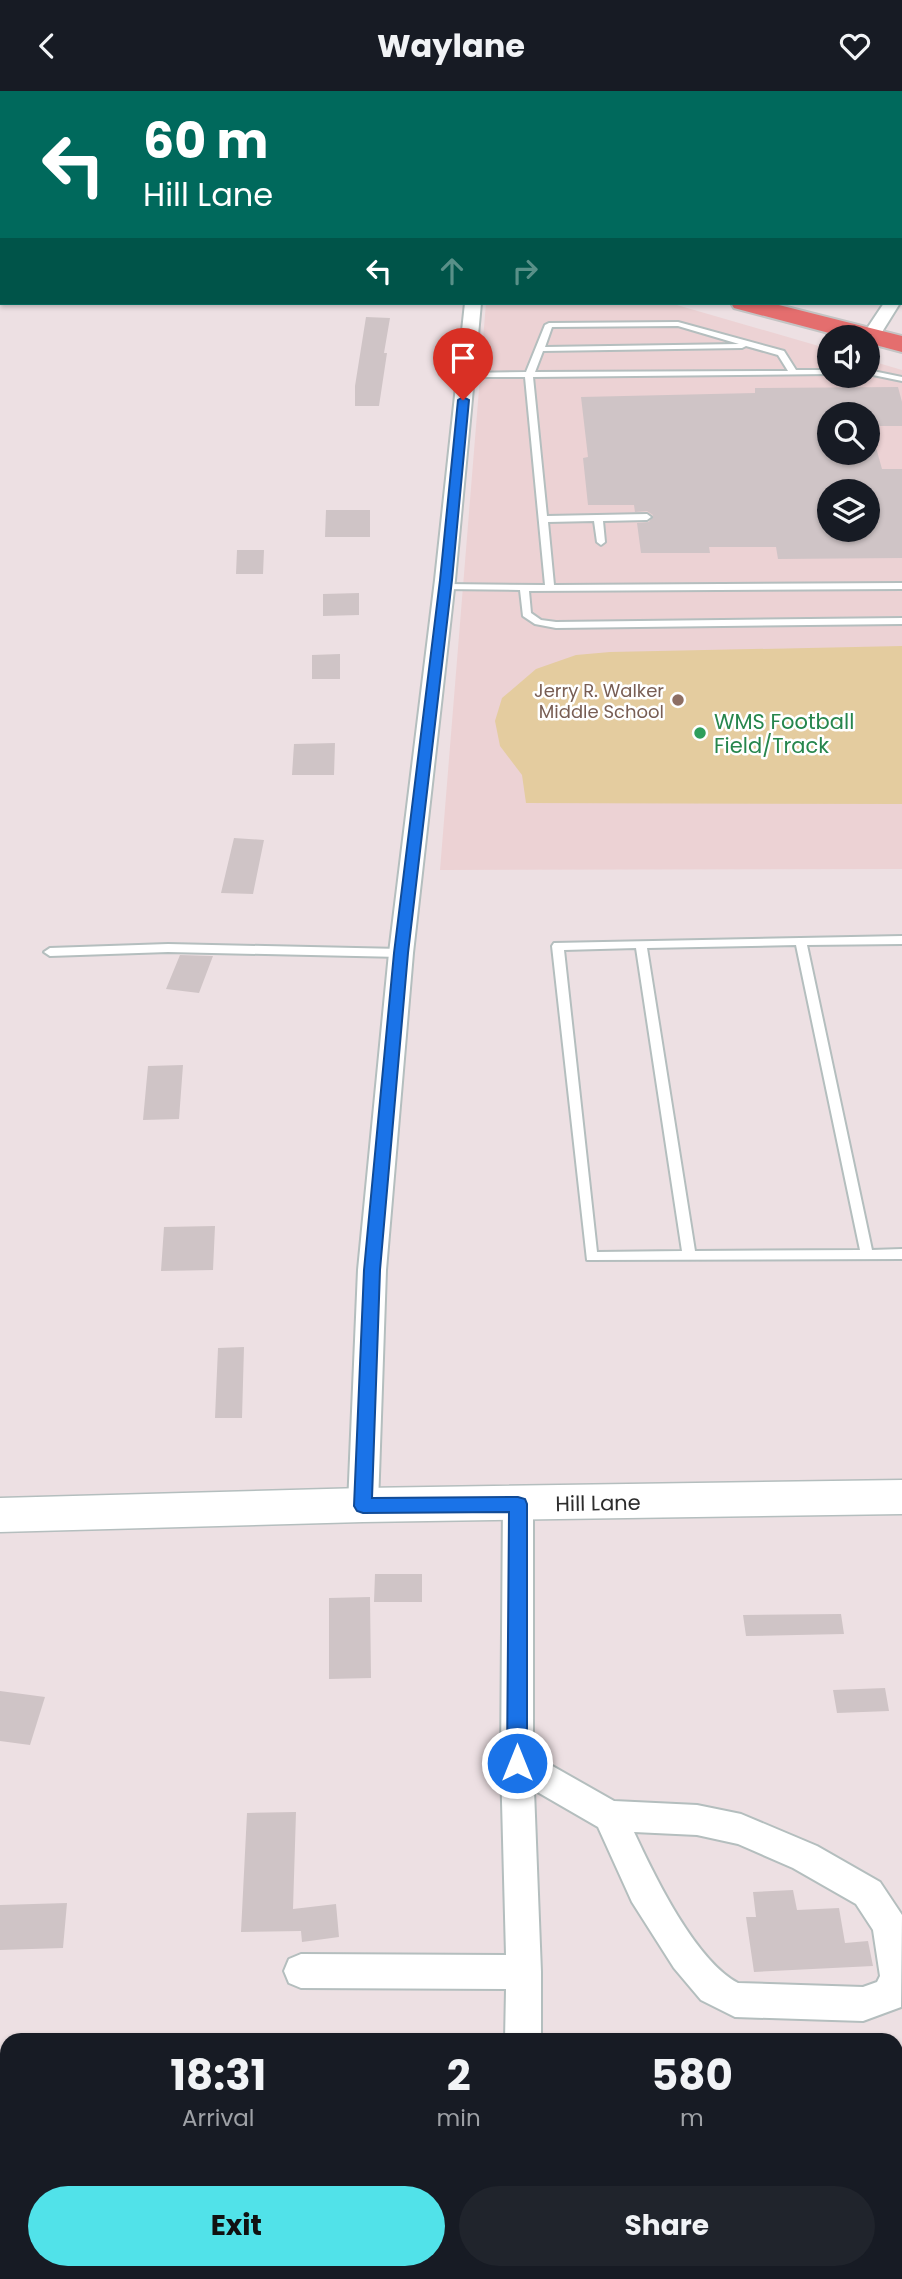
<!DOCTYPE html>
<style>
body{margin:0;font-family:Poppins,sans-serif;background:#20242c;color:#f1f3f6;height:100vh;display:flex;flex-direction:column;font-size:26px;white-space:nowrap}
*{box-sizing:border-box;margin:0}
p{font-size:23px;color:#9ea1a6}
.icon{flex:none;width:38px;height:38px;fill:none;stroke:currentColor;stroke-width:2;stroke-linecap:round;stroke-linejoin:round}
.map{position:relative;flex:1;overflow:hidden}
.panel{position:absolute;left:0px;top:1942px;width:903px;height:247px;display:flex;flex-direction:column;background:#171b24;border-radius:21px 21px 0 0;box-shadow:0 2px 5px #0004}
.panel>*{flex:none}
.top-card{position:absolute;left:0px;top:0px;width:903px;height:214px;box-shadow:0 2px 5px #0004;background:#00695c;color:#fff;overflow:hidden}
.fabs{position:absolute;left:817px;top:234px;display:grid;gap:14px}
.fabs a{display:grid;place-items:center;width:63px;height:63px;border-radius:50%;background:#171b24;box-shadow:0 2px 5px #0004;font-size:35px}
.pin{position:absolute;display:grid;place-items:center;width:60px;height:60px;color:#fff;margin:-72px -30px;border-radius:50% 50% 50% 0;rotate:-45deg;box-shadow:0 0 7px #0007}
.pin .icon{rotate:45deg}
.me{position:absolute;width:77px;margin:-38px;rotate:0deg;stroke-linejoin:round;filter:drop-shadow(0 0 5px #0008)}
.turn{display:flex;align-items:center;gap:24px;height:147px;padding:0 28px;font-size:32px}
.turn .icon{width:91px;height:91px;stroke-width:2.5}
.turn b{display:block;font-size:49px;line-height:60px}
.lanes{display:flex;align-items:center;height:66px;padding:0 28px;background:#0003;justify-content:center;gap:35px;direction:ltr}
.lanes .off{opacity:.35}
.eta{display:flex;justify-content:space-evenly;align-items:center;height:119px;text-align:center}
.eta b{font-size:42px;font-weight:700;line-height:49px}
.primary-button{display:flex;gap:14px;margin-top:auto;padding:14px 28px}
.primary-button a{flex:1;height:80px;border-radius:42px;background:#51e2e9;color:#111;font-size:28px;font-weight:700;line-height:80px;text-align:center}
.primary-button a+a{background:#20242c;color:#f1f3f6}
header{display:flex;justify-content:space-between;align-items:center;height:91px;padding:0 28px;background:#171b24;font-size:32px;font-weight:700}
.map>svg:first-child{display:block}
.education{fill:#ecd2d4;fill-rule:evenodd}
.pitch{fill:#e4cc9f}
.building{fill:#cfc4c6;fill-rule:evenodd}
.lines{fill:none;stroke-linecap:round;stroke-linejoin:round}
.lane-casing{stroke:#b4bebe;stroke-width:4}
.street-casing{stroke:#b4bebe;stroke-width:4}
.secondary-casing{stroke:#b4bebe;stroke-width:3}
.primary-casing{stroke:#c4c4c4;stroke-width:4}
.lane{fill:#fff;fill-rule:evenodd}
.street{fill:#fff;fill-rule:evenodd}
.secondary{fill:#fff;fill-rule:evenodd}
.primary{fill:#e46e6e;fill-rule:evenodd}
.route{fill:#1a73e8;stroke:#114b97;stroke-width:2}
.education-dot{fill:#8d6e63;stroke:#fff;stroke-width:2.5}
.leisure-dot{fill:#2e9e5b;stroke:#fff;stroke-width:2.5}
.labels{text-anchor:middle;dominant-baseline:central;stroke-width:5;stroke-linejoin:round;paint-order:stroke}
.far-education-label{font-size:18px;fill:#785e54;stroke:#fff;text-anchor:end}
.leisure-label{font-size:21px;fill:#27864d;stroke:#fff;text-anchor:start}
.street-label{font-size:21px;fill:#2c2c2c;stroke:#fff}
</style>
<header><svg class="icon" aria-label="back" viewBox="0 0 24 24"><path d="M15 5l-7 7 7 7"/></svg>Waylane<svg class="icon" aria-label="heart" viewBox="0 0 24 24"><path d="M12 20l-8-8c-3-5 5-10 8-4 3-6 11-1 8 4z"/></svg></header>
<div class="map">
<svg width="902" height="2188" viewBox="0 0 902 2188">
<rect width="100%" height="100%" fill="#ede0e3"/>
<path class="education" d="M486,212H670L829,258L830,285H868V269L902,279V778L440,779ZM830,324H868V362H830ZM830,401H868V439H830Z"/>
<path class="pitch" d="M902,555V713L526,712L522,684L500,655L495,630L502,607L536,578L576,564L610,561Z"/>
<path class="building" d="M366,226L390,227L384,262H387L379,315H355V295Z
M898,296L902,311V335H870L882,378H902V467L778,468L776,456H709L710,462H641L637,432L649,431L653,424L647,420L635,421L634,414H588L583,367L588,366L581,306L755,302V297ZM830,324H868V362H830ZM830,401H868V439H830Z
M326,419H370V446H325Z
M237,459H264L263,483H236Z
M359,502V524L323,525V503Z
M340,563V588H312V564Z
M335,652L334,684H292L294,653Z
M234,747L264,749L253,803L221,802Z
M180,864L213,865L199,902L166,898Z
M183,974L179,1028L143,1029L148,975Z
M215,1135L213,1179L161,1180L164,1136Z
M244,1256L242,1327H215L218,1257Z
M375,1483H422V1511H374Z
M370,1506L371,1587L329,1588V1507Z
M841,1523L844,1543L746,1545L743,1524Z
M885,1597L889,1620L837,1622L833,1599Z
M0,1600L45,1606L30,1654L0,1650Z
M296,1721L293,1818L336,1813L339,1846L302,1851L301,1840L241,1841L247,1722Z
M793,1799L797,1819L839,1817L845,1852L868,1850L873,1875L754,1881L746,1826H756L753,1801Z
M67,1812L63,1857L0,1859V1814Z"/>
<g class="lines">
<g class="lane-casing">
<path id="lane" d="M678,231L784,260L796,279H830V283L533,286L547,425L647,423L651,426L647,429L603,430L605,451L601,454L597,451L594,430L548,431L554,494L902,492V498L529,500L531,522L541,529L556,531L902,527V533L556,537L535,533L523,525L520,499L442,498L440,496L445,493L545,494L525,286H466L462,284L463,282L526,281L545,234L549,232ZM678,235L739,253L545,256L552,236ZM746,255L778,264L788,280L535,281L543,260L742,257Z
M868,279L902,286V290L868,283Z
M902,845V853L807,854L872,1159L902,1158V1168L587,1169L552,855L554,852ZM796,854L860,1159L695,1160L647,857ZM636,857L682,1160L597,1161L564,859Z
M168,853L401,858L407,862L401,866L168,861L50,865L44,861L50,857Z"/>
</g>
<g class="street-casing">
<path id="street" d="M721,0H796L797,2H722Z
M842,0H856V2H842Z
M465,212H481L455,489L413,862L386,1179L378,1414L374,1423L363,1426L352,1423L348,1414L358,1179L389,862L435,489Z
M884,212H900L877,249H868L862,245Z
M518,1401L529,1404L533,1413V1664L614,1710L697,1714L741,1723L817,1755L880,1791L902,1824L901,1916L863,1930L735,1926L701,1909L674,1877L632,1811L598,1736L534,1699L541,1881V1950H505L506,1898L301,1897L289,1892L284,1880L289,1868L301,1863L506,1864L501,1672L503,1413L507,1404ZM634,1741L697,1744L738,1753L793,1777L856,1813L873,1839L880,1885L877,1891L863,1896L738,1892C695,1869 655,1786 634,1741Z
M510,2182H548L549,2188H511Z"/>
</g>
<g class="secondary-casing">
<path id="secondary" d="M902,1389V1423L363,1431L0,1441V1407L363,1397Z"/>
</g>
<g class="primary-casing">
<path id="primary" d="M261,0H284L285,2H263Z
M731,212H771L902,245V261L868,252V247H848L734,217Z"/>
</g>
<use href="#lane" class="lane"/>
<use href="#street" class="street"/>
<use href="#secondary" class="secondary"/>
<use href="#primary" class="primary"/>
</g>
<path class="route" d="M463,306L469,309L452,489L408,862L380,1179L372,1407L518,1406L525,1408L527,1413V1672L524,1678L517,1681L510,1678L507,1672L509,1421L363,1422L357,1420L354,1415L364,1179L394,862L440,489L458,309Z"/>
<circle class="education-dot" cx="678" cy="609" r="7"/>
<circle class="leisure-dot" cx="700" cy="642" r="7"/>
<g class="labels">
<g class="far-education-label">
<text x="664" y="599">Jerry R. Walker<tspan x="664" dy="21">Middle School</tspan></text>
</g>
<g class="leisure-label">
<text x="714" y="630">WMS Football<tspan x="714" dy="24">Field/Track</tspan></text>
</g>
<g class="street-label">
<text transform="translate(598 1412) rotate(-1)">Hill Lane</text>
</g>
</g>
</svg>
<div class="fabs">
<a><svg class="icon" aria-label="sound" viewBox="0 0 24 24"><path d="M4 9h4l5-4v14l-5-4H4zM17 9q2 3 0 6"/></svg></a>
<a><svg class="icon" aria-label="search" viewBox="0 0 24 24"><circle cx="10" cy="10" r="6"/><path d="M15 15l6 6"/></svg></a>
<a><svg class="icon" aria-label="layers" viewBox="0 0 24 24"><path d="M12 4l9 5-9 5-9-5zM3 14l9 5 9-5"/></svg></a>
</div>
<div class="pin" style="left:463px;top:309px;background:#d93025"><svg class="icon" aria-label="arrive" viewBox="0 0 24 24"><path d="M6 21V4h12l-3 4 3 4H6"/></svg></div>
<svg class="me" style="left:517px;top:1672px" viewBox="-20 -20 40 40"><circle r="17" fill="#1a73e8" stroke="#fff" stroke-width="3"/><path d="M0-11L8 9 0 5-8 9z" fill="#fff"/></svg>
<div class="top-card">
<div class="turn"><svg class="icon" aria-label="left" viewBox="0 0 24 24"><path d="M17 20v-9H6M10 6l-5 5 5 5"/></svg><div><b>60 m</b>Hill Lane</div></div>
<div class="lanes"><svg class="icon" aria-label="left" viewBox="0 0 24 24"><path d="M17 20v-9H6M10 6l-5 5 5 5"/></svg><svg class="icon off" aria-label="ahead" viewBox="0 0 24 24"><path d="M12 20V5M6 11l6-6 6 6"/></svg><svg class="icon off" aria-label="right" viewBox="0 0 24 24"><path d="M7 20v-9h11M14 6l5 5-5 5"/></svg></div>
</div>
<section class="panel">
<div class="eta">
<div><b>18:31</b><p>Arrival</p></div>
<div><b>2</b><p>min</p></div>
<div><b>580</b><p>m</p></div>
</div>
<div class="primary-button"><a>Exit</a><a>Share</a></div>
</section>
</div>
